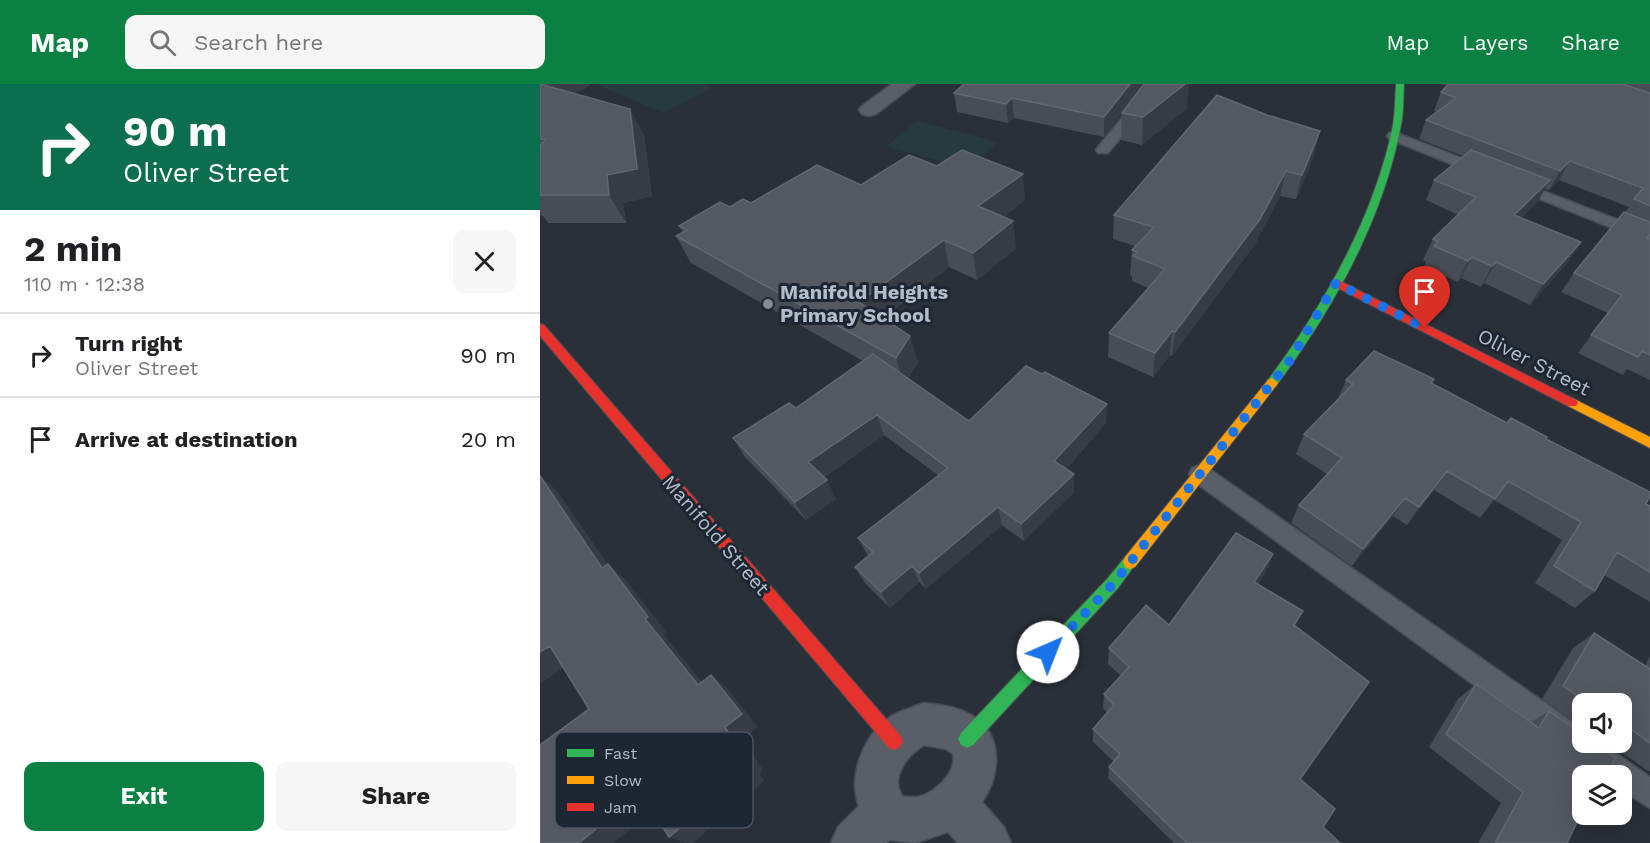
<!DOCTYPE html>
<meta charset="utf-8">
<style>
body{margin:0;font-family:"Work Sans",sans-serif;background:#f6f6f6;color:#202124;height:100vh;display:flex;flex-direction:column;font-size:22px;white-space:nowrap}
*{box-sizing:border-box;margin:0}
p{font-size:20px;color:#757577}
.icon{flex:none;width:33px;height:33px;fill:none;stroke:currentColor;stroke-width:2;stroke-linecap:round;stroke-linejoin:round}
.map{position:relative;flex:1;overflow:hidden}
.drawer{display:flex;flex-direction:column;background:#fff;width:540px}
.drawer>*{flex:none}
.guide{background:#0b6e4f;color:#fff;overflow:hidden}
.buttons{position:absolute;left:1032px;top:609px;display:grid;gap:12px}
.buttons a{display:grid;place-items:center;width:60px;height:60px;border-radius:12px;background:#fff;box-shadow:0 6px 24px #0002;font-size:30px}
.pin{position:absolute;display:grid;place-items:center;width:51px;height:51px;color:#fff;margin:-62px -26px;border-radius:50% 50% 50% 0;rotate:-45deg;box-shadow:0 0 6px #0007}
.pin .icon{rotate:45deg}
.me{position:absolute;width:66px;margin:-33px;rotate:44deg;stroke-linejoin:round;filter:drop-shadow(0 0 4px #0008)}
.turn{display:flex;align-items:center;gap:21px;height:126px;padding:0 24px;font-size:27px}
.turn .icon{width:78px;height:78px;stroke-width:2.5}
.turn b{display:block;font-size:42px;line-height:51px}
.round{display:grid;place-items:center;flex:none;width:63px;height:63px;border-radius:12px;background:#f6f6f6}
.overview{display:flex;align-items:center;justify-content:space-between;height:102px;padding:0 24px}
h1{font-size:36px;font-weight:700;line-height:45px}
.button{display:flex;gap:12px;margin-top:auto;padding:12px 24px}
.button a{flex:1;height:69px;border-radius:12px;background:#0b8043;color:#fff;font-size:24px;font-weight:700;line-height:69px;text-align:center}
.button a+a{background:#f6f6f6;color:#202124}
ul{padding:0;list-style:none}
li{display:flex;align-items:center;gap:18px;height:84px;padding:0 24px;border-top:2px solid #e0e0e0}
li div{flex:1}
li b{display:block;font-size:22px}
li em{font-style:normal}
header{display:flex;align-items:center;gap:36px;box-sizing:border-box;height:84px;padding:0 30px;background:#0b8043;color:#fff}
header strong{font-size:28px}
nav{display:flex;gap:33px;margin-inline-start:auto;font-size:21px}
.search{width:420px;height:54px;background:#f6f6f6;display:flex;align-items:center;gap:15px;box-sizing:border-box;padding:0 21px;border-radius:12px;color:#757577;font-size:22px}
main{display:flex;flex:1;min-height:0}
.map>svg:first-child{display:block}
.green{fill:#273a3e}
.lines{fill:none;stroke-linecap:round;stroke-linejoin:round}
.lane-casing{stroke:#484c55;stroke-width:3}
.street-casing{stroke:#484c55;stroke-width:3}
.fast-casing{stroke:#484c55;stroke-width:2}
.slow-casing{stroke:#484c55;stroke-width:2}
.jam-casing{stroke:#484c55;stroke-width:2}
.lane{fill:#5a5e66;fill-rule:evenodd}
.street{fill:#5a5e66;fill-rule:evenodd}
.fast{fill:#30b455;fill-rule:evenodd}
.slow{fill:#ff9f0a;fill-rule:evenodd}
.jam{fill:#e5322d;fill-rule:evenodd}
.wall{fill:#474c55}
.shaded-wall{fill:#373c44}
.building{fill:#535861;stroke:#626872;stroke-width:1.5}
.route{stroke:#1a73e8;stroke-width:10;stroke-dasharray:0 18}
.poi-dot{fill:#848b96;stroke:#1d2633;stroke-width:2}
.labels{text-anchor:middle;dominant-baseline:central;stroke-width:6;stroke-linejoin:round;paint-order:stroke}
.poi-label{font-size:20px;font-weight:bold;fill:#b4bcc9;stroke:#1d2633;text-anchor:start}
.street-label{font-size:20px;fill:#b4bcc9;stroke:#1d2633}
.key{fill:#1d2633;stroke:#4a5360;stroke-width:1.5}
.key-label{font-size:16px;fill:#b4bcc9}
</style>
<header>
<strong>Map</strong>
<div class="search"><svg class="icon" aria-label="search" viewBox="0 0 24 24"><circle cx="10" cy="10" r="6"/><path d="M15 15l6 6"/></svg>Search here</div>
<nav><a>Map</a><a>Layers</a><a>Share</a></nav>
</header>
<main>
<section class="drawer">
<div class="guide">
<div class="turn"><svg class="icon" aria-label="right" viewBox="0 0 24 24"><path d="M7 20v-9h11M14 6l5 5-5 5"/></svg><div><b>90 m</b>Oliver Street</div></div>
</div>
<div class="overview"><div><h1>2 min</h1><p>110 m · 12:38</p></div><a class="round"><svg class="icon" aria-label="close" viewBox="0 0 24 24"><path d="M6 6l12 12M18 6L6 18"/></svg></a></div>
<ul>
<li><svg class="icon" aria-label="right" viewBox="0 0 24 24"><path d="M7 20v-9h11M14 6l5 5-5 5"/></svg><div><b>Turn right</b><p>Oliver Street</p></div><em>90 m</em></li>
<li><svg class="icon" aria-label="arrive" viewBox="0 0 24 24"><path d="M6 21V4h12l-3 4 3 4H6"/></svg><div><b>Arrive at destination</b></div><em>20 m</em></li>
</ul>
<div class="button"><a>Exit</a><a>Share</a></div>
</section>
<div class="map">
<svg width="1110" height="759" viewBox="0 0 1110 759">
<rect width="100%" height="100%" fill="#2a3038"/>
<path class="green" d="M60,0H162L173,4L124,29L57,1Z
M377,37L458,58L429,85L346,62Z"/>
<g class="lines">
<g class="lane-casing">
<path id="lane" d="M607,0H619L600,30L568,69H558L556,66L558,63L590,24Z
M854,48L947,84L949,87L947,90H937L849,55L847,52L849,49Z
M977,97L1110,148V159L972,104L970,101Z
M660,381L668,384L1034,639L1038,649L1034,659L1024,663L1014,659L652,396L649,390L652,384Z
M1042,656V658H1060L1110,693V724L1082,707V692C1060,692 1044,689 1035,667L1039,657Z"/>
</g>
<g class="street-casing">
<path id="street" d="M352,0H375L336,30L329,32L322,30L319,26L322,22Z
M384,619C399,621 415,622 429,630C463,647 462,689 442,718L464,743L471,759H418L408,748L375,759L350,756L346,759H291L298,743L319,722C307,691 325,648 353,631C363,626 374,623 384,619ZM384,661L406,665L413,670C417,689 394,710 377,713C372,714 367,713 362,712C350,692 368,671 384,661Z"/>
</g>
<g class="fast-casing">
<path id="fast" d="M856,0H864C863,14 864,28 861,41C843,137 793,225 736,302H728L726,299L728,296C784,221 834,134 853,41C855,28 855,14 856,0Z
M590,471L595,473L597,478L578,504L433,661L427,664L421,661L418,655L421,649L568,494L585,473Z"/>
</g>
<g class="slow-casing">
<path id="slow" d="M732,294L738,299L736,302L595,483L590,485L585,483L583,478L585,473L728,296Z
M1032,314L1110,353V364L1028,322L1026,319L1028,316Z"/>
</g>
<g class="jam-casing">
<path id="jam" d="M796,195L1036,316L1038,319L1036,322H1028L792,201L791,199Z
M0,240L4,241L360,651L363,657L360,663L354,666L348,663L0,252Z"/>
</g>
<use href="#lane" class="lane"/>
<use href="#street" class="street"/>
<use href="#fast" class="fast"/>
<use href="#slow" class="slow"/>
<use href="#jam" class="jam"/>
</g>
<path class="wall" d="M0,0H48L49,2L34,9L104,51L112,112L83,119L86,139H8L3,132L0,131Z
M424,0H601V4L647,24L602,61L581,56L582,29L564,53L474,34L468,39L417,28L414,9Z
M901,0H1110V150L1107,154L1110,155V296L1087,285L1083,291L1038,269L1068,229L1021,208L1034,189L1089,123L1019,96L1009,106L1005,105L998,117L981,134L1041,158L1027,179L990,221L944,199L941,203L921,194L918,198L884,183L886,178L883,176L893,155L918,131L886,116L894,96L923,72L879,55L886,36L897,28L894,27L901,8L907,2Z
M774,71L756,115L740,112L715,160L632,272L630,271L613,293L568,273L569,249L608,204L592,197V192L590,191L592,166L595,162L573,155L574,131Z
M321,101L485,116L463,133L476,164L437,196L409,183L343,234L378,278L368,294L429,337L566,339L526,385L534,390V408L484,457L462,441L386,505L379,498L350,524L325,499L315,483L328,472L318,454L399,392L344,351L284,393L296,415L266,436L205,373L193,354L256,324L323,277L151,179L136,152L143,148L139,142L190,123Z
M894,295L892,300L967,339L1006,355L1110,422V518L1064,491L1055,507L1035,524L995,499L1022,456L954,416L940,434L894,406L867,441L853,432L812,482L751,439L759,421L787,390L756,370L764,350L798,315L806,296Z
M733,470L725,489L718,500L755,541L760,695L783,743L800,759H634L568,694L569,683L574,678L553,658V645L567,629L563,624L564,610L581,592L568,580L569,564L629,541Z
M1054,549L1105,582L1110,572V687H1108L1067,658H1082V620H1042V644L1002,615L1033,564Z
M936,600L991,638L1009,627L1042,692V730H1049L1048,733L1038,736L1027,759H938L961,719L889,663L918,615Z"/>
<path class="shaded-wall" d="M0,0H48L49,2L4,22Z
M590,0H601V5L564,53V33Z
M645,0H649L647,24L602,61L603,33Z
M472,14L474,34L468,39L466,20Z
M90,25L104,51L112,112L83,119L86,139L69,111L67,91Z
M780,47L774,71L756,115L762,91Z
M1030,77L1019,96L1009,106L1020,87Z
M746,87L740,112L715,160L632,272L635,248Z
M483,90L485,116L442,149L438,122Z
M1010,96L998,117L963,151L974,131Z
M473,137L476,164L437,196L433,169Z
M404,156L409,183L328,245L319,218Z
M1041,158L1027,179L990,221L1003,200Z
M932,173L921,194L918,198L928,177Z
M956,178L944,199L941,203L952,182Z
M632,247L630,271L613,293L615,269Z
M370,252L378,278L364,301L356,274Z
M567,320L566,339L516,396L514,377Z
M337,331L344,351L279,396L268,378Z
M907,387L894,406L867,441L879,423Z
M534,390V408L484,457L481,440Z
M0,391L18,408L82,501L62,484Z
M287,396L296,415L266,436L255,418Z
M865,414L853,432L812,482L823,465Z
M458,423L462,441L386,505L379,489Z
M733,470L725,489L707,516L714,498Z
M68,480L87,497L127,549L124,551L176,615L158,601L105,535Z
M372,482L379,498L350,524L341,508Z
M10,562L33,577L0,600V568Z
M171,591L188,605L218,643L202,655L223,686L220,691L224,697L153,759H145L129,753L204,680L185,643Z
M101,708L122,718L74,759H39Z"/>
<path class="building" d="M0,0L90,25L97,85L67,91L69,111H0V62L6,55H0Z
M424,0H590L564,33L472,14L466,20L414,9Z
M604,0H645L603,33L582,29Z
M909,0H1082L1110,9V122L1094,115L1103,104L1030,77L1020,87L886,36L916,14L901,8Z
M677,11L727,31L780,47L762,91L746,87L720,135L635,248L632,247L615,269L569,249L625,185L593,172L597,168L592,166L614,143L574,131Z
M422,66L483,90L438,122L473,137L433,169L404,156L319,218L370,252L356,274L136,152L147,146L139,142L180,118L190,123L203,115L211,119L277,81L321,101L369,71L397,82Z
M931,66L1010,96L974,131L1041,158L1003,200L956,178L952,182L932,173L928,177L894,162L898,158L893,155L936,113L894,96Z
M1084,128L1110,138V150L1107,154L1110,155V271L1102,267L1098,273L1051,251L1082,211L1034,189Z
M834,267L894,295L891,299L967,339L971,334L1007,353L1006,355L1110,408V412L1106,420L1110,422V488L1077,468L1055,507L1014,482L1041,438L968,397L955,415L907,387L879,423L865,414L823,465L759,421L802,374L764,350L813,300L806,296Z
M333,270L429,337L486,282L502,290L505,288L567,320L514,377L534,390L481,440L458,423L379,489L372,482L341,508L315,483L333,468L318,454L408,384L337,331L268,378L287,396L255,418L193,354L249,319L256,324Z
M0,392L62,484L68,480L108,533L105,535L158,601L171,591L202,630L185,643L206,675L204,680L208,686L129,753L101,708L39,759H0V661L49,625L10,562L0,568Z
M696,449L733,470L714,498L763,527L754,541L829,598L760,695L795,725L783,743L800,759H647L569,683L580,670L553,645L574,621L564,610L589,583L569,564L606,521L629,541Z
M1054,549L1110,585V659L1088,643H1082V620H1049L1023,602Z
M936,600L999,644L1009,627L1042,651V658H1053L1075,674L1067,692H1042V729V728L1027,759H955L983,708L906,650Z"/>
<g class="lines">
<path class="route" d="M508,568L573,500L751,275L796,199L885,244"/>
</g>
<circle class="poi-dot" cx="228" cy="220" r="6"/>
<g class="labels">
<g class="poi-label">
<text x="240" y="208">Manifold Heights<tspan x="240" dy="23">Primary School</tspan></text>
</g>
<g class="street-label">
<text transform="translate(994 278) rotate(27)">Oliver Street</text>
<text transform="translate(176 451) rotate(49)">Manifold Street</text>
</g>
</g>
<rect x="15" y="648" width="198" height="96" rx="9" class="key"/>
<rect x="27" y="665" width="27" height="8" fill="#30b455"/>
<rect x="27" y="692" width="27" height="8" fill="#ff9f0a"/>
<rect x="27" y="719" width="27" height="8" fill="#e5322d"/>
<g class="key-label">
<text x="64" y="675">Fast</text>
<text x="64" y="702">Slow</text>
<text x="64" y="729">Jam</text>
</g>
</svg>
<div class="buttons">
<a><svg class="icon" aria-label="sound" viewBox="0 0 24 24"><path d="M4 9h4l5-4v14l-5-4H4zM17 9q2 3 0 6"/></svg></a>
<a><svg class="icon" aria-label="layers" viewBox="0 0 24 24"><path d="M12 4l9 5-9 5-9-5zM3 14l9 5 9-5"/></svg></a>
</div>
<div class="pin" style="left:885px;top:244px;background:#d93025"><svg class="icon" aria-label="arrive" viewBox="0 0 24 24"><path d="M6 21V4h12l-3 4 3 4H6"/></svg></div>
<svg class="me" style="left:508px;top:568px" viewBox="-20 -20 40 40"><circle r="19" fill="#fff"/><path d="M0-13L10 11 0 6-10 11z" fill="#1a73e8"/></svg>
</div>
</main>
